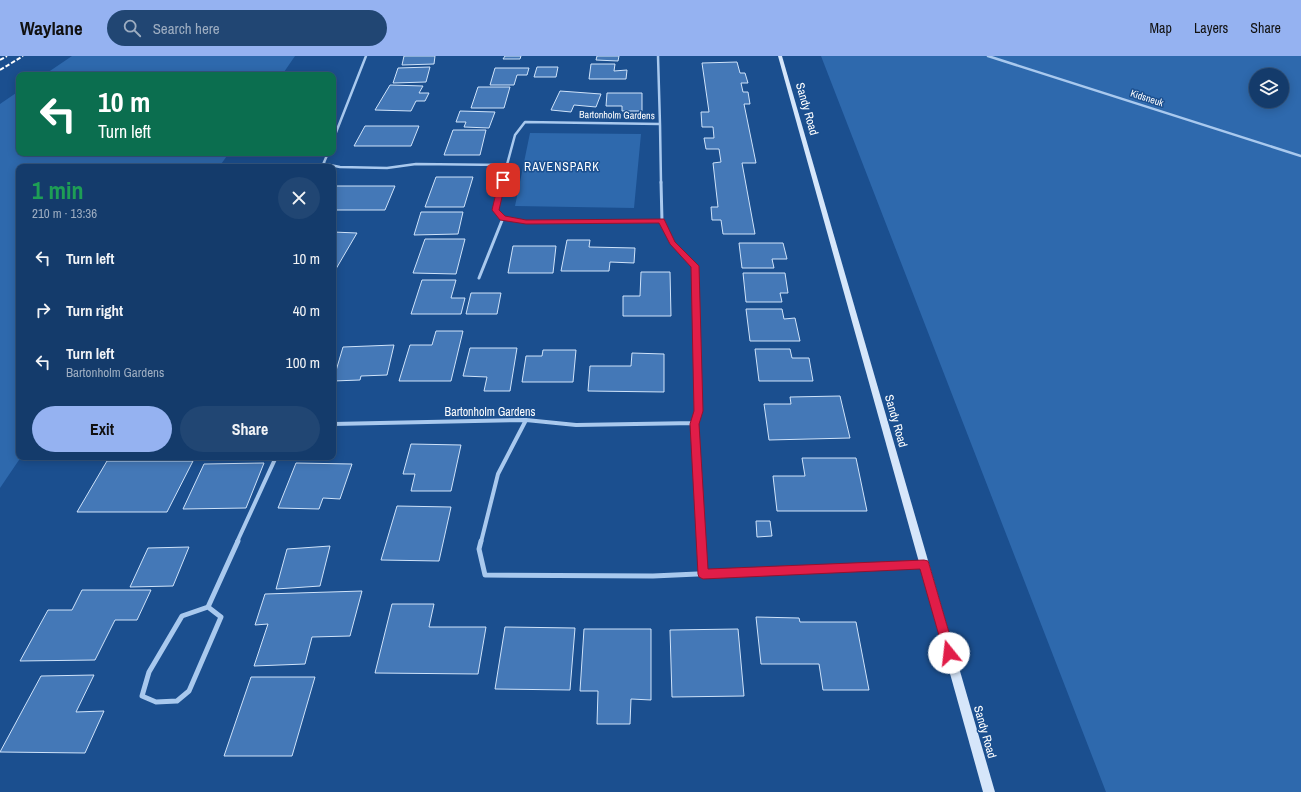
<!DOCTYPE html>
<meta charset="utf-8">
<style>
body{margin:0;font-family:"Archivo Narrow",sans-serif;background:#214673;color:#f1f3f6;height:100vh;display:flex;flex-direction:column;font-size:15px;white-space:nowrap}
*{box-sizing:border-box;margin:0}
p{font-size:13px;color:#9dadc1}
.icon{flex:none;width:22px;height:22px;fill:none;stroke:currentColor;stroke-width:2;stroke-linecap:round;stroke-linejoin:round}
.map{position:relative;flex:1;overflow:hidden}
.sheet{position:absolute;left:16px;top:108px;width:320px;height:296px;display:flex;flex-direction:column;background:#143b6b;border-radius:8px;box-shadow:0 2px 10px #0003,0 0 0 1px #33557e}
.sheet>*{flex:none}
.top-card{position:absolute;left:16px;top:16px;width:320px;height:84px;border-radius:8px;box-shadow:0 2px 10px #0003,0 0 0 1px #33557e;background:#0b6e4f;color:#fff;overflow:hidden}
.buttons{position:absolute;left:1249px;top:12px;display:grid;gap:8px}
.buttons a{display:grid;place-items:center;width:40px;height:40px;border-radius:50%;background:#143b6b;box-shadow:0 2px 10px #0003,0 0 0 1px #33557e;font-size:20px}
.pin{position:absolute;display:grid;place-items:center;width:34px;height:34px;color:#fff;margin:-17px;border-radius:8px;box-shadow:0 2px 6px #0006}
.me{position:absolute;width:44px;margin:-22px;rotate:344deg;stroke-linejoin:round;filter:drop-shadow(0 0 3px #0008)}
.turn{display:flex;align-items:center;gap:14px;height:84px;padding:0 16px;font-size:18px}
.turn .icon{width:52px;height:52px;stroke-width:2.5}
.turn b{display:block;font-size:28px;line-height:34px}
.round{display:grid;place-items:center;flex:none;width:42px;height:42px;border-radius:21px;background:#214673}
.head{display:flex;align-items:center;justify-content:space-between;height:68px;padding:0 16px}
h1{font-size:24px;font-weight:800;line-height:30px;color:#1e9e55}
.button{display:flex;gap:8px;margin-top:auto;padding:8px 16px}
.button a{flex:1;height:46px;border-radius:24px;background:#95b2f1;color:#111;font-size:16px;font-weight:800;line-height:46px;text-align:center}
.button a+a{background:#214673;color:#f1f3f6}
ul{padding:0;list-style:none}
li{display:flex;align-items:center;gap:12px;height:52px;padding:0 16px}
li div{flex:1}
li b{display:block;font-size:15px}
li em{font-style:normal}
header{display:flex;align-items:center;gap:24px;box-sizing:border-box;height:56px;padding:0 20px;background:#95b2f1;color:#111}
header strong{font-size:19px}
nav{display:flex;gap:22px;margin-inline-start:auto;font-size:14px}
.search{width:280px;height:36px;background:#214673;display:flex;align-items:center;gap:10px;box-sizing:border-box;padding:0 14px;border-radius:22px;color:#9dadc1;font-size:15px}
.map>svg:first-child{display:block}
.green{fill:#2e69ad;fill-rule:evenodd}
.building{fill:#4478b7;stroke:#cfe3fa}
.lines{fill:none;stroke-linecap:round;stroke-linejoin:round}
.minor-far3{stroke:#a9c9ee;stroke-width:2.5}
.minor-far2{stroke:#a9c9ee;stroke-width:3}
.minor-far1{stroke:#a9c9ee;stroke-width:4}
.minor{stroke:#a9c9ee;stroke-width:5}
.secondary{fill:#d6e6fa;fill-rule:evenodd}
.rail{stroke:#fff;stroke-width:2;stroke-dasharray:4.5 2;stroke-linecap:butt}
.route{fill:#e11d48;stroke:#92132f}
.labels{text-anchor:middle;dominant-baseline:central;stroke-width:3;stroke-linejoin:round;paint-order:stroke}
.far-street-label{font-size:10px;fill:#fff;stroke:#1b4f8f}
.street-label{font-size:12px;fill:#fff;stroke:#1b4f8f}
.far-quarter-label{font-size:12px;letter-spacing:1px;fill:#fff;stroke:#1b4f8f}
</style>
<header>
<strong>Waylane</strong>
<div class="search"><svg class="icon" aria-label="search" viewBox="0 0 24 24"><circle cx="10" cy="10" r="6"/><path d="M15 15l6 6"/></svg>Search here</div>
<nav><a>Map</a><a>Layers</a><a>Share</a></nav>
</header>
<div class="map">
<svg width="1301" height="736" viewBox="0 0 1301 736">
<rect width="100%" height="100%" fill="#1b4f8f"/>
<path class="green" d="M72,0H295L282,19H44Z
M821,0H1301V736H1106ZM1256,19H1282V45H1256Z
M19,35V97H229L219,111H19V401H21L0,432V48Z
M530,77L641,78L634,152L515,150Z"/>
<path class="building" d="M404,0H435L434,8L402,9Z
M505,0H521L520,3H503Z
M597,0H619L618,5L596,4Z
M737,6L740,17H745L748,27H741L743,36H748L750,48H744L756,107H742L755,178H723L721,164H712L711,151H718L713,107L721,106L719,93H706L704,82H714L713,71H702L701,56H709L702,7Z
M591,8H615L614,15L627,14L626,23H589Z
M430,11L426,26L393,27L398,12Z
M537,11H558L556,21H534Z
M495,12H529L527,19H517L514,29H490Z
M390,29L423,30L419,37H429L425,45H416L411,55L375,54Z
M478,31H510L504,52H471Z
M560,35L601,38L596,51L574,49L571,56L551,54Z
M607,37H642V55H622V50H606Z
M460,55L495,56L489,72L464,71L466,66H456Z
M365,70H419L411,90H354Z
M453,74H486L480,99H444Z
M436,121H473L464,151H425Z
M333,130H395L385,154H333Z
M421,156H463L458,178L414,179Z
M333,176L357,177L333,218Z
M425,183H465L456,218L413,217Z
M567,184H590L589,191L635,192L634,207L610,206L609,215H561Z
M739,187H783L787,203H772L774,212H742Z
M513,190H556L553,217H508Z
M641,216H670L671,260H623V240H640Z
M743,217H785L788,237H780L782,246H746Z
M422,224H456L451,242H465L461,258H411Z
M471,237H501L497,258H466Z
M746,253H782L784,263L795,262L800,285H750Z
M436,275H463L451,325H399L410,289H432Z
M394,289L387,319L361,320L360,324L333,325L343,291Z
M470,292H517L510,335H484L487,321L463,320Z
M755,293H790L792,302H809L813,325H759Z
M543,294H576L573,326H522L526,300H542Z
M632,297L664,298V336L588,335L590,310H631Z
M840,340L850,382L769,384L764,348H791L790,341Z
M411,388L461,389L451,435H411L415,418H403Z
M802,402H856L867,455H777L773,420H805Z
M107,405H193L167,456H77Z
M264,407L246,452L183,453L204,408Z
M296,407L352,408L340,443L323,442L319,453L278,452Z
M397,450L451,451L439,505L381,504Z
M756,465H770L772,480L757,481Z
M330,490L320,530L276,533L287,493Z
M189,491L173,530L130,531L148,492Z
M82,534H151L137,564H115L95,604L20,605L48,554H72Z
M362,535L350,580L312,581L305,608L254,610L268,568L255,569L265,538Z
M392,548H434L429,571H486L478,618L375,617Z
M756,561L799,562L800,566H856L869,634H823L819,608H761Z
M505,571L575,572L570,634L495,633Z
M584,573H651V644L631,643L630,668H597L598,635H580Z
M738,573L744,640L672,641L670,574Z
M94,619L76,656L104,655L85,697L0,696L41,620Z
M251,621H315L292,700H224Z"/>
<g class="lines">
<path class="minor-far3" d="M658,0L660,68
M988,0L1301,100
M660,68L661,127
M333,84L366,0
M325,108L340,111L387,112L416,108L506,109
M322,111L328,97
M502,127L515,79L525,66L660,68"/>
<path class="minor-far2" d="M502,126L495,154L503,162L527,166L662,165L661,126
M662,165L672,187L695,211L697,287
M479,222L503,162"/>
<path class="minor-far1" d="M697,286L699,355L695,367L701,486
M333,368L526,364L576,369L695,367
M237,486L276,401
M481,486L498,418L526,364"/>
<path class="minor" d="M481,485L479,493L485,519L653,520L923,508
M701,485L703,518
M208,551L221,561L189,635L177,645L156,646L142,640L149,616L182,560Z
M208,551L238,485"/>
<path class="secondary" d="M778,0H782L995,736H983Z"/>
<path class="rail" d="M0,4L7,0
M0,14L23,0"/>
</g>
<path class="route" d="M503,122L506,124L499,154L505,160L526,164L664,163L675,186L699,210L703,355L699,368L708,513L924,504L928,505L929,508L955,597L953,601L949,602L945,601L944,597L920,513L703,523L699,521L698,518L690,368L694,355L691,211L670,188L659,167L526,168L500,164L492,154L499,124Z"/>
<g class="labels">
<g class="far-street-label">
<text transform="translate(1147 42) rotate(18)">Kidsneuk</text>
<text transform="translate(617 59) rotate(1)">Bartonholm Gardens</text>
</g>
<g class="street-label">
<text transform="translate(807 53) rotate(74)">Sandy Road</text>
<text x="490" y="356">Bartonholm Gardens</text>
<text transform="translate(896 365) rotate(74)">Sandy Road</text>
<text transform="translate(985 676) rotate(74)">Sandy Road</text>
</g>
<g class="far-quarter-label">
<text x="562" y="111">RAVENSPARK</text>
</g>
</g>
</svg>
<div class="buttons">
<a><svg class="icon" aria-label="layers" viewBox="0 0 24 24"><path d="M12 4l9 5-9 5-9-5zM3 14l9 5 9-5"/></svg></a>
</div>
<div class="pin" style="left:503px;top:124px;background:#d93025"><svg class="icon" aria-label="arrive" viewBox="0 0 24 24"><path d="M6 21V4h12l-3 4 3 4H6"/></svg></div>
<svg class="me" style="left:949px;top:597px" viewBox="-20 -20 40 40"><circle r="19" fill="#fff"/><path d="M0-13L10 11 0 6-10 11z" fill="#e11d48"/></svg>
<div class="top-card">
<div class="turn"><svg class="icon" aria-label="left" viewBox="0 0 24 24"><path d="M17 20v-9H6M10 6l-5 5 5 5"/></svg><div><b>10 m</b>Turn left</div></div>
</div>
<section class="sheet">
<div class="head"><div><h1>1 min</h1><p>210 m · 13:36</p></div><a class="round"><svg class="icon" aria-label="close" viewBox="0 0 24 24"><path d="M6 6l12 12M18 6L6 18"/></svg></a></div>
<ul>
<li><svg class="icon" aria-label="left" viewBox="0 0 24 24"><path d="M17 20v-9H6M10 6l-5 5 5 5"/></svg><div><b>Turn left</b></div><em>10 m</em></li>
<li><svg class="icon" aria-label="right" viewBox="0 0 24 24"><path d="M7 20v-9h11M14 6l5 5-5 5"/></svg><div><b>Turn right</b></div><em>40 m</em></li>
<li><svg class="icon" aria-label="left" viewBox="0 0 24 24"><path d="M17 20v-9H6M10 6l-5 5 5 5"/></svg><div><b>Turn left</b><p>Bartonholm Gardens</p></div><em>100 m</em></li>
</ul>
<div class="button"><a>Exit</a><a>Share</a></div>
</section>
</div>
